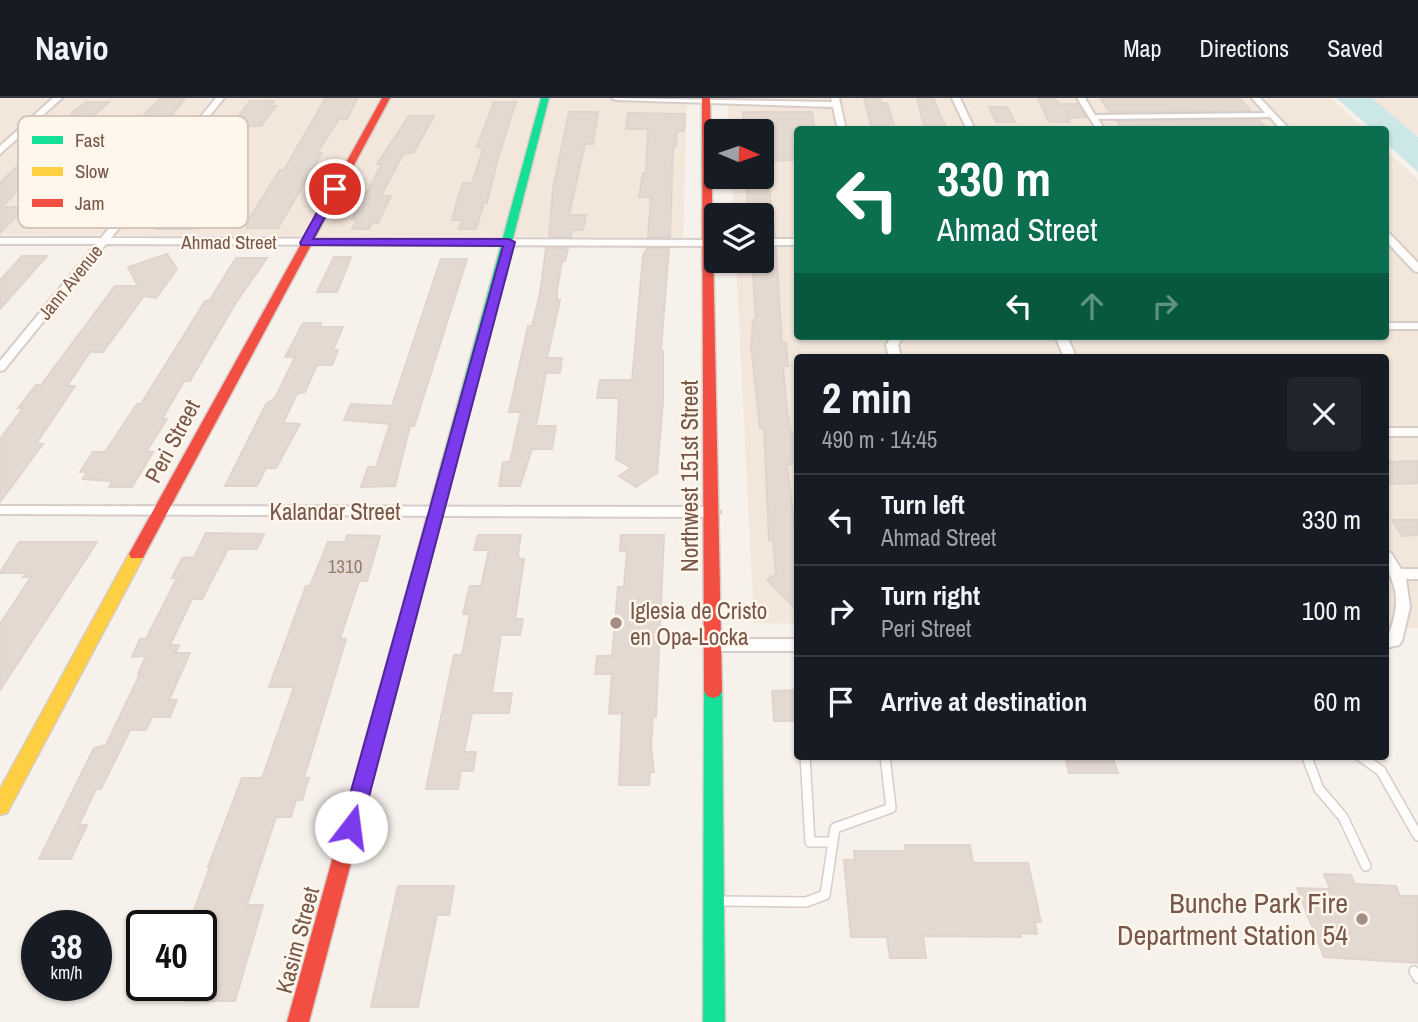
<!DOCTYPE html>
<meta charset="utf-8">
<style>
body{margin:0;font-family:"Archivo Narrow",sans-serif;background:#20242c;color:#f1f3f6;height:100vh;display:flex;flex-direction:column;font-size:26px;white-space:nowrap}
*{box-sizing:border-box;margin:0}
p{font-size:23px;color:#9ea1a6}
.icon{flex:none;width:38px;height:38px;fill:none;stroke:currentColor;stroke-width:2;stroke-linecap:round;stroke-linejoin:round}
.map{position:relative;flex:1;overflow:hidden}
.side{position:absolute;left:794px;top:256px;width:595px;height:406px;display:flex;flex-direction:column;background:#171b24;border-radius:7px;box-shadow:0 2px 5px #0004}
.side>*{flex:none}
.top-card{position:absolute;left:794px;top:28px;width:595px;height:214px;border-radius:7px;box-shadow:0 2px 5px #0004;background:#0b6e4f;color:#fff;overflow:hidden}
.needle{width:46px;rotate:92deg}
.fabs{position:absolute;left:704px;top:21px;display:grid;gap:14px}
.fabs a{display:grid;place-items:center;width:70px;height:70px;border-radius:7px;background:#171b24;box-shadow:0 2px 5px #0004;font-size:35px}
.speed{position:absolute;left:21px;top:812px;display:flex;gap:14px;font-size:35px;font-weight:700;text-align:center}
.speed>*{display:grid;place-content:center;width:91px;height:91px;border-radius:50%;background:#171b24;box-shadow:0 2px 5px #0004;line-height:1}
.speed small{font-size:18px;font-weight:400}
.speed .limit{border:4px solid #111;border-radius:10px;background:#fff;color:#111}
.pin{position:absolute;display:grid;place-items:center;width:60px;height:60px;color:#fff;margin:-30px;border:4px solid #fff;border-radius:50%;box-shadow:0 2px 7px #0007}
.me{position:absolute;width:77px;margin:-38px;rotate:15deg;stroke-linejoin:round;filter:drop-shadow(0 0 5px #0008)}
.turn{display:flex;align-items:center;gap:24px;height:147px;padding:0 28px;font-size:32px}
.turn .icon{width:91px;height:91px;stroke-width:2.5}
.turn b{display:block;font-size:49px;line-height:60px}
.lanes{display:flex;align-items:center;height:66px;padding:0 28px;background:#0003;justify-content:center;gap:35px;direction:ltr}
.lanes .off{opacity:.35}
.round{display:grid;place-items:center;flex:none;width:74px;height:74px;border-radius:7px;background:#20242c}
.head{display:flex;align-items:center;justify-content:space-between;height:119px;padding:0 28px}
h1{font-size:42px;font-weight:700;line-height:52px}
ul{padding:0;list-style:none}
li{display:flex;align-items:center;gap:21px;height:91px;padding:0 28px;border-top:2px solid #363941}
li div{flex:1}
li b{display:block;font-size:26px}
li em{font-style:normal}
header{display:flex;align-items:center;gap:42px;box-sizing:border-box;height:98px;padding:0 35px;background:#171b24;border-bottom:2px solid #363941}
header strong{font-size:33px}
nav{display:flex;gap:38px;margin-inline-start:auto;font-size:24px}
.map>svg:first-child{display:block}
.residential{fill:#f3e6db}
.water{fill:#cbe7e8}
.building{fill:#e4d9d1;stroke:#e0d4cd;stroke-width:2}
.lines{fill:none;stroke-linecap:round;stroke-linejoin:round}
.lane-casing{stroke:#d6cdc8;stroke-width:12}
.street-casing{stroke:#d6cdc8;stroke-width:4}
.fast-casing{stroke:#d7cdc7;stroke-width:3}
.slow-casing{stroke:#d7cdc7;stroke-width:3}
.jam-casing{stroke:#d7cdc7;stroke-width:3}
.lane{stroke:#fefdfc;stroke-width:9}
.street{fill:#fefdfc;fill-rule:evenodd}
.fast{fill:#16e098;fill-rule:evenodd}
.slow{fill:#ffcf43;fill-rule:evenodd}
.jam{fill:#f24e42;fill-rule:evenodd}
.route{fill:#7c3aed;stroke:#51269a;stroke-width:2}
.poi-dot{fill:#a48d82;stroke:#fff6ec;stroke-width:2.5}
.labels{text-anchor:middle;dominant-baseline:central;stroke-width:5;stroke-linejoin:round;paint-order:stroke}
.far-street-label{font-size:19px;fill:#775749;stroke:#fff6ec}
.number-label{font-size:19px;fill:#947a6d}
.street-label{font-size:23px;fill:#775749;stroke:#fff6ec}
.poi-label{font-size:23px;fill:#775749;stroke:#fff6ec;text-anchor:start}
.near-poi-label{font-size:28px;fill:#775749;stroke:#fff6ec;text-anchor:end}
.key{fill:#fff6ec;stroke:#d6c6bb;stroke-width:2}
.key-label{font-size:19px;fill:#775749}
</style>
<header>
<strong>Navio</strong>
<nav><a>Map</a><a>Directions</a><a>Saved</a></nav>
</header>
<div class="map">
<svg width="1418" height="924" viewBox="0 0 1418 924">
<rect width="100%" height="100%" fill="#f7f1eb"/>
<path class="residential" d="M0,0H687L683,139L0,137Z
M728,0H1331L1364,31L798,32V238H1386V52L1418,82V530H1386V259H798V526L754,525L736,163H761V117H734L732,79H761V33H729Z
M1372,0H1418V39L1385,11Z"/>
<path class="water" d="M1336,0H1372L1418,39V74L1386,45V32L1372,31Z"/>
<path class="building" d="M161,0H185L148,48L74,126H53L82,95H75L124,43H117Z
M864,0H880L881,5H887L894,26H888L889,32H872Z
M917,0H933L947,32H925Z
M1038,0H1054L1059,6H1078L1086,19L1068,20L1070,24H1049Z
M1100,0H1239L1251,13L1110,14Z
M325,1H357L347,21H339L317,55H322L278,130H247L248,127H245L280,72H284Z
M250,3H274L270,8H276L261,28H238L241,20H237Z
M87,4H109L63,44L2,109H25L0,135V85L76,11Z
M494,4H516L498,60L487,105H484L476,131H459L462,122H452L457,103L463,85H472L483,51L477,49Z
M989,9H1007L1015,24H996Z
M569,14H598L593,46H585L569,117H586L583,132H572L571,139H549L553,91Z
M743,14H812L815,32H798V62L761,63V33H743Z
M628,15L685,16L684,33H677L676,48H673L670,139H648L651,99H639L643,75H646L648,31H626Z
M409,18H434L414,54L403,56L381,98H391L378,125H372L369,131H352L357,121H352L382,66H377Z
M1259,22L1268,32H1122L1117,23Z
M214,59H232L229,63H233L219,84H226L203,119L193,131H157L182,94H186Z
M746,82H768L775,138H761V117H748Z
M546,150H568L565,163H562L557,192V202H560L547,260H562L560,275H546L536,328H556L552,351H532L520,388H499L503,364H510L521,314H509L528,228H532L540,195Z
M647,150H669L661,253H663V303L657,375L636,389L619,378L631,370L616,361L619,300H597L600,282H632L643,158Z
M761,150H776L782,245H786L788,268H783L787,312L791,336L798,335V366H787L798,458V513L767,482L776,476L773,442H769L764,330H760L751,248L753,222H756L752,163H761Z
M167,156L177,171L156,200L144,198L103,254H90L67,288H75L36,346H43L0,404V341L23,310H18L36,287H41L115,188H138L128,169Z
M22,158H47L0,211V182Z
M334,159H351L337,194H317Z
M236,160H267L235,206L190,283H184L162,321H167L146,354H153L132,389H109L112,383L83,381L87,374H80L93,354H105L137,306H141L205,203H209Z
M441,161H467L418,316L414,328H410L395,388L361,389L368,369H376L390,326L344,322L351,306L392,308Z
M303,225H321L319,229H343L333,252H338L332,267H317L305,294L297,296L283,325L300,326L276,370H266L257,388H225L266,306L275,300L295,259H285Z
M1418,363V385L1386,386V364Z
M1392,422H1418V437L1402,438Z
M206,435L264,436L257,451H228L202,501H192L170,547H179L175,555H190L169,602H177L170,619H152L146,632H130L101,691H96L79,727H87L71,761H39L94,650L106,647L140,576H138L146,558L132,559L140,541H146L177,480H172L182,460L194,459Z
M347,437L380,438L367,483H359L340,541H346L304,680H309L302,702H296L291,719H276L247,807H263L235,903H186L191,887H201V823H190L210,769H208L242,680H262L294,589H269L306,488H310L328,444H345Z
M478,437H521L518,456L519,461H524L515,521H523L520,537H501L492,595H512L509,615H472L464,654H476L473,673H461L458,691H426L454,557H462L470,516H463L468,495L470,488H481L489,452H474Z
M621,437H664L656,619H653L651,649L654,674H650L649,687H619L622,615L609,616L612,576H595L597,558H612L618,489H624L627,453H620Z
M19,444H97L0,592V526L31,479H23L26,475H0Z
M798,592V623H774L772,593Z
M1065,658H1112L1118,675H1069Z
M905,747H970L973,765H1028L1041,824H1035L1037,836L1021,835V839L923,838L926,860H890L887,839H851L844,762H855L854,753H906Z
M1324,776L1351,777L1355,786L1396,788L1400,798H1418V865L1324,859L1297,790L1330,791Z
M398,788H454L449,817H437L418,909H371Z"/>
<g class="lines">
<g class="lane-casing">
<path id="lane" d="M805,658L810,744H833
M1311,658L1308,662L1319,691L1343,719L1366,768
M1360,658L1381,673L1418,738
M718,803L806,804L825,797L835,730L891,710L885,658
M1414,873L1418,880"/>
</g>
<g class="street-casing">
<path id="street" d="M53,0H62L0,56V48Z
M216,0H224L111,140L716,142V148L106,146L4,272L0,273V263L96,146H0V140H101Z
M612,0L832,4L831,0H839L846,32H838L833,9L616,2Z
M952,0H960L975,32H967Z
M1077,0H1085L1095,17L1265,15L1252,0H1260L1290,32H1281L1270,19L1098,21L1105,32H1097Z
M1386,134L1389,135L1418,165V174L1414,173L1386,143Z
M761,141H798V147H761Z
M1386,225H1418V231H1386Z
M892,238H904L898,247L901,259H889L886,247Z
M1055,238H1067L1076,259H1064Z
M1386,330H1418V338H1386Z
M0,408L713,409L720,414L713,419L0,416Z
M1386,453L1391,455L1401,471H1418V481H1406L1410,509L1402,543L1399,547L1386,550V538H1388C1394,523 1398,508 1395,492C1391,476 1386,472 1386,453Z
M713,541H798V553H713L708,551L705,547L708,543Z"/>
</g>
<g class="fast-casing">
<path id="fast" d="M541,0H549L417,514L415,518H403L401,514Z
M713,586L719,588L722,593L725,924H703L704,593L707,588Z"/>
</g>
<g class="slow-casing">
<path id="slow" d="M137,450L145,456L7,715L0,717V691L129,456Z"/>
</g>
<g class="jam-casing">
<path id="jam" d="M382,0H390L145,456L143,460H131L129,456Z
M702,0H710L722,593L719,598L713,600L707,598L704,593Z
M409,508L415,510L417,514L309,924H287L401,514L403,510Z"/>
</g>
<use href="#lane" class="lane"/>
<use href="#street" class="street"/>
<use href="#fast" class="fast"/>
<use href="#slow" class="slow"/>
<use href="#jam" class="jam"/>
</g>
<path class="route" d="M335,88L340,91L313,141H509L515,144L361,729L358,735L351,738L344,735L341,729L503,148L301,147L300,145L330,91Z"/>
<g class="poi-dot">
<circle cx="616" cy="525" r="7"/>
<circle cx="1362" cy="821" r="7"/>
</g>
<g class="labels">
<g class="far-street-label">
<text x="229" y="144">Ahmad Street</text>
<text transform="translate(70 184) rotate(-51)">Jann Avenue</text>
</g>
<g class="number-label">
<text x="345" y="468">1310</text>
</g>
<g class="street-label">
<text transform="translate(172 343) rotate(-62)">Peri Street</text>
<text transform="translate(689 378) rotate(-90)">Northwest 151st Street</text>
<text x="335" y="413">Kalandar Street</text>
<text transform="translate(297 842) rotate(-75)">Kasim Street</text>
</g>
<g class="poi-label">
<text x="630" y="512">Iglesia de Cristo<tspan x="630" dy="26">en Opa-Locka</tspan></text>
</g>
<g class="near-poi-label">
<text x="1348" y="805">Bunche Park Fire<tspan x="1348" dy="32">Department Station 54</tspan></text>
</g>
</g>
<rect x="18" y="18" width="230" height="112" rx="10" class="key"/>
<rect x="32" y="38" width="31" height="8" fill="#16e098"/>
<rect x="32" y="69" width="31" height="9" fill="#ffcf43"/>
<rect x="32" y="101" width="31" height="8" fill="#f24e42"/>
<g class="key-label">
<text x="75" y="49">Fast</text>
<text x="75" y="80">Slow</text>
<text x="75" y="112">Jam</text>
</g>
</svg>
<div class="fabs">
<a><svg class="needle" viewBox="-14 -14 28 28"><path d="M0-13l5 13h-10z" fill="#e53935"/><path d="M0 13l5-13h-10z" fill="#9ea1a6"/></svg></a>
<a><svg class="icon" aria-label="layers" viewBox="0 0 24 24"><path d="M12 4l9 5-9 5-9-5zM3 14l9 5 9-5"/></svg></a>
</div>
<div class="speed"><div>38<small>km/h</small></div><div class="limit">40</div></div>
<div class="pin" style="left:335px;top:91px;background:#d93025"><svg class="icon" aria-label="arrive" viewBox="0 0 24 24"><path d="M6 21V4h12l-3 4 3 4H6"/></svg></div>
<svg class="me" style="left:351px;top:729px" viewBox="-20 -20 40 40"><circle r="19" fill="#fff"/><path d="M0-13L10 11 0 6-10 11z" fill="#7c3aed"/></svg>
<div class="top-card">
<div class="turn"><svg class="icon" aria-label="left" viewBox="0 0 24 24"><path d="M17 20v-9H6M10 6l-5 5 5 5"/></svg><div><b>330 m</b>Ahmad Street</div></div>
<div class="lanes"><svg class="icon" aria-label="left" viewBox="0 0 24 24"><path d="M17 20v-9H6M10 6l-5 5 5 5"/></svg><svg class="icon off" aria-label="ahead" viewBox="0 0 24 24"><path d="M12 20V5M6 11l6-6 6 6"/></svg><svg class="icon off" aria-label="right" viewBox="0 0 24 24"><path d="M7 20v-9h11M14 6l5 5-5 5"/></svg></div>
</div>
<section class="side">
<div class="head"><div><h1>2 min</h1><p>490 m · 14:45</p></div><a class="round"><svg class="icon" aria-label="close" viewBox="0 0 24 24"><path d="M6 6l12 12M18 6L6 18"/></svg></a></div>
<ul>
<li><svg class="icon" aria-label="left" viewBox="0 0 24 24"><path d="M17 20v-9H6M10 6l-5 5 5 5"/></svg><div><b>Turn left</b><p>Ahmad Street</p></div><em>330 m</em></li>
<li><svg class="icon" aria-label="right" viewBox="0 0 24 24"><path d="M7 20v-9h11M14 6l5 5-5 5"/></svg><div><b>Turn right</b><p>Peri Street</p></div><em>100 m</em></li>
<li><svg class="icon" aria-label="arrive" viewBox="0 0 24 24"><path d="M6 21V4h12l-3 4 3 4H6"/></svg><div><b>Arrive at destination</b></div><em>60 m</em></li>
</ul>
</section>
</div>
